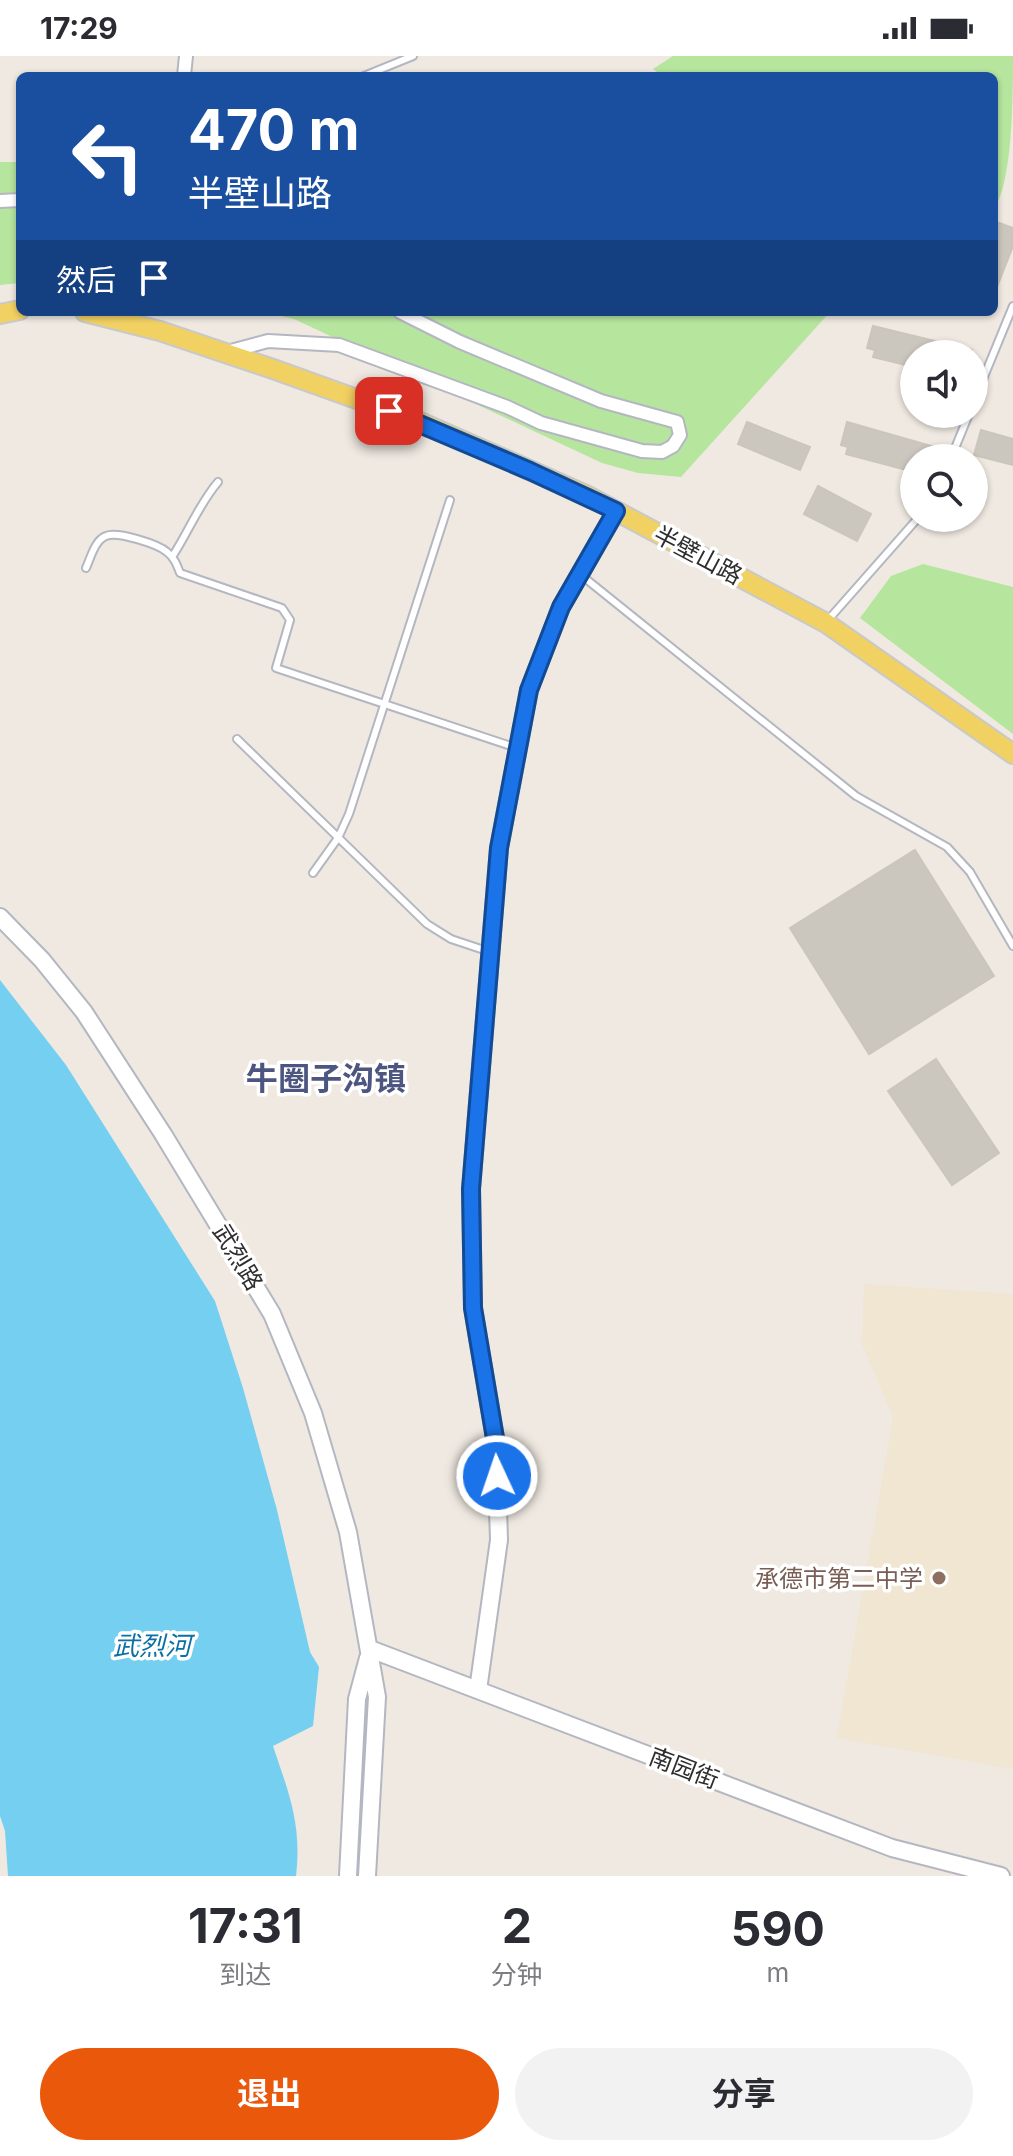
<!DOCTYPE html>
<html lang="zh">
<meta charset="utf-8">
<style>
body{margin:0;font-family:Inter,"Noto Sans SC",sans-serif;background:#f2f2f3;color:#2b2b33;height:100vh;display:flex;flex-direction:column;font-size:30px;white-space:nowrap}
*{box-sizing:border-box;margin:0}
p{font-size:26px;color:#7c7c81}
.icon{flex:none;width:44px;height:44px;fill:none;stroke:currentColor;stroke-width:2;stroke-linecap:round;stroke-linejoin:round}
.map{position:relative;height:1820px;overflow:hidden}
.details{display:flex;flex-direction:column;background:#fff;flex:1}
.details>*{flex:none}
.hud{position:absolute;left:16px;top:16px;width:982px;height:244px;border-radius:12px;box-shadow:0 2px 6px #0004;background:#1a4fa0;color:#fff;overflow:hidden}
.tools{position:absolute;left:900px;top:284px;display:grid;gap:16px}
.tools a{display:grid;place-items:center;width:88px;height:88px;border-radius:50%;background:#fff;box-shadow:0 2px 6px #0004;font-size:40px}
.pin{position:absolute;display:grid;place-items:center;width:68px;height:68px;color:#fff;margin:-34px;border-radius:16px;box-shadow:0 4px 12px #0006}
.me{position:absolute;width:88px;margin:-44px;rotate:357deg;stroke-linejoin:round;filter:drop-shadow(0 0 6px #0008)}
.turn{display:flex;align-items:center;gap:28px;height:168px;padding:0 40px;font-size:36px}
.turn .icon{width:104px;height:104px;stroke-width:2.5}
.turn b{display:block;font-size:56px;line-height:68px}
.then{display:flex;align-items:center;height:76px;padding:0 40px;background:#0003;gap:16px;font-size:30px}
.eta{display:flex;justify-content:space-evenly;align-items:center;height:136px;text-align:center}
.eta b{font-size:48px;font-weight:700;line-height:56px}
.cta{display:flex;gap:16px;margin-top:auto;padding:16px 40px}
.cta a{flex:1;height:92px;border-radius:48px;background:#ea580c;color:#fff;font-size:32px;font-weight:700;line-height:92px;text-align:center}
.cta a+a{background:#f2f2f3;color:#2b2b33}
.status{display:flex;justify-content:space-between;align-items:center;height:56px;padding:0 40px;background:#fff;direction:ltr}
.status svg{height:22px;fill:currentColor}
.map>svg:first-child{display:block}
.education{fill:#f0e6d1}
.green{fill:#b6e59e}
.water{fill:#75cff0}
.building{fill:#cbc7bf;stroke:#cbc5ba;stroke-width:2}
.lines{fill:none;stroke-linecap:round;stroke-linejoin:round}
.lane-casing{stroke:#b4b7c1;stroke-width:10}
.street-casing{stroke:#b4b7c1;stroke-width:16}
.secondary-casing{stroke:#b4b7c1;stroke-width:20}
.primary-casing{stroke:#c9c9c9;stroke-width:22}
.lane{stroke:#fff;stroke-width:6}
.street{stroke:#fff;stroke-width:12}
.secondary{stroke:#fff;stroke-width:16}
.primary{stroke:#f2d163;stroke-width:18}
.route-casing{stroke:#114b97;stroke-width:20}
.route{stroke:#1a73e8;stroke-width:14}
.education-dot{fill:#8d6e63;stroke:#fff;stroke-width:3}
.labels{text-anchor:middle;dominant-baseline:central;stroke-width:7;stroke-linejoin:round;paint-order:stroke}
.street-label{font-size:24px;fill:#2e2e2e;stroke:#fff}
.education-label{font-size:24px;fill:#785e54;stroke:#fff;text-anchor:end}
.water-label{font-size:26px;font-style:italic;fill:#0d6fa3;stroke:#fff}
.district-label{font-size:32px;font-weight:bold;fill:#4d5680;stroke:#fff}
</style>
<div class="status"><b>17:29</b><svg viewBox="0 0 49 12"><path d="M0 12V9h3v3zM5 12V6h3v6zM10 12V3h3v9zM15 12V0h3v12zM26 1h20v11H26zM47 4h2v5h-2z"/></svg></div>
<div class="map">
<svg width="1013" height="1820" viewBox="0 0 1013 1820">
<rect width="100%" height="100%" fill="#efe9e1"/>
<path class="education" d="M864,1228L1013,1238V1713L837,1682L893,1361L862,1288Z"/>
<path class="green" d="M673,0H1013C1013,39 1013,126 994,153V20H662L653,13Z
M0,106H20V227L0,229Z
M265,256H830L681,421L638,417L602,407L294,263Z
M923,508L1013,531V678L860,562L891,520Z"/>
<path class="water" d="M0,924L66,1009L215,1245L243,1332L277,1454L310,1596L319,1611L313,1670L273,1690C289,1738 302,1768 296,1820H8L5,1775L0,1760Z"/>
<path class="building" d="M994,165L1013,172V190L995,236Z
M873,270L972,294L971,298H914V311L873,301L875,294L867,292Z
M747,366L810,391L800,414L738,388Z
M847,366L938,392L935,402H914V416L846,398L848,391L841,389Z
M981,374L1013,383V409L974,399Z
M818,430L871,458L857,485L804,458Z
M915,794L994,920L869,998L790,872Z
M936,1003L999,1097L952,1129L888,1035Z"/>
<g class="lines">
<g class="lane-casing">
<path id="lane" d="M364,20L413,0
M974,345L1013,250
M951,402L969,358
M172,501C188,477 199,448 218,426
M86,512C91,501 95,484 106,480C117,475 158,488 167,496C174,501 177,509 180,517L282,552L290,564L276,612L517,692
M581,519L856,740L947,791L970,816L1013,890
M828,564L918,462
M237,683L427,868L451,883L487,895
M313,817L338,782L349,758L450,444"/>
</g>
<g class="street-casing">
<path id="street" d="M184,20L186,0
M0,145L20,144
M227,296L268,285L339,289L507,351L541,367L642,395L662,396L673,390L680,379L677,366L601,345L460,286L400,256"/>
</g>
<g class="secondary-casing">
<path id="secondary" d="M0,861L42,904L84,956L163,1078L272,1258L313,1357L348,1476L377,1641L367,1820
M370,1593L892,1792L1001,1820
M478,1634L499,1484L496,1388L473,1252L471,1133L499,792L529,634L561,551L616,455
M348,1820L357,1643L368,1602"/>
</g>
<g class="primary-casing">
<path id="primary" d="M85,256L160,275L273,313L418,365L586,439L826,567L1013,698
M0,258L20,254"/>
</g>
<use href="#lane" class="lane"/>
<use href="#street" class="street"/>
<use href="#secondary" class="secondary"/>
<use href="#primary" class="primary"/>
</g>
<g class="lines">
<g class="route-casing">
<path id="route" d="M389,355L530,415L616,455L561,551L529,634L499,792L471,1133L473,1252L496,1388L497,1420"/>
</g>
<use href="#route" class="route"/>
</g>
<circle class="education-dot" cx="939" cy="1522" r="8"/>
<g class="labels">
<g class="street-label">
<text transform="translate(698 499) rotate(28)">半壁山路</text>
<text transform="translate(238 1201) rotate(59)">武烈路</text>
<text transform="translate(684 1712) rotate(21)">南园街</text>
</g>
<g class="education-label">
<text x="923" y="1522">承德市第二中学</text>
</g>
<g class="water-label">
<text x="152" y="1589">武烈河</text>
</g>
<g class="district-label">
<text x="326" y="1022">牛圈子沟镇</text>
</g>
</g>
</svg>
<div class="tools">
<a><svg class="icon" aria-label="sound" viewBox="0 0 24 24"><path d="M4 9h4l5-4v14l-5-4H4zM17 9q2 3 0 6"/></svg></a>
<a><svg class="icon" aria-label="search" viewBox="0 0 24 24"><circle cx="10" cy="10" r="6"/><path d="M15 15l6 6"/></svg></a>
</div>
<div class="pin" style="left:389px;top:355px;background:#d93025"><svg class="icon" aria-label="arrive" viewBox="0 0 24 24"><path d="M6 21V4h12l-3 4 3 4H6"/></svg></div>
<svg class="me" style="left:497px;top:1420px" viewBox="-20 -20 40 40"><circle r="17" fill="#1a73e8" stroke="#fff" stroke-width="3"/><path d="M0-11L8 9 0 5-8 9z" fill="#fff"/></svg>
<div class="hud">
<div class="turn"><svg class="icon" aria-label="left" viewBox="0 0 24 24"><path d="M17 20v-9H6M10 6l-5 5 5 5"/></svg><div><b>470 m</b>半壁山路</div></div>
<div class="then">然后<svg class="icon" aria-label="arrive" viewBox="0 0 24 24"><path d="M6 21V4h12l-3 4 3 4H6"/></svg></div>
</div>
</div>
<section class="details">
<div class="eta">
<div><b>17:31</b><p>到达</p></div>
<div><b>2</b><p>分钟</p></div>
<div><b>590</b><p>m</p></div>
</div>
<div class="cta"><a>退出</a><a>分享</a></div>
</section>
